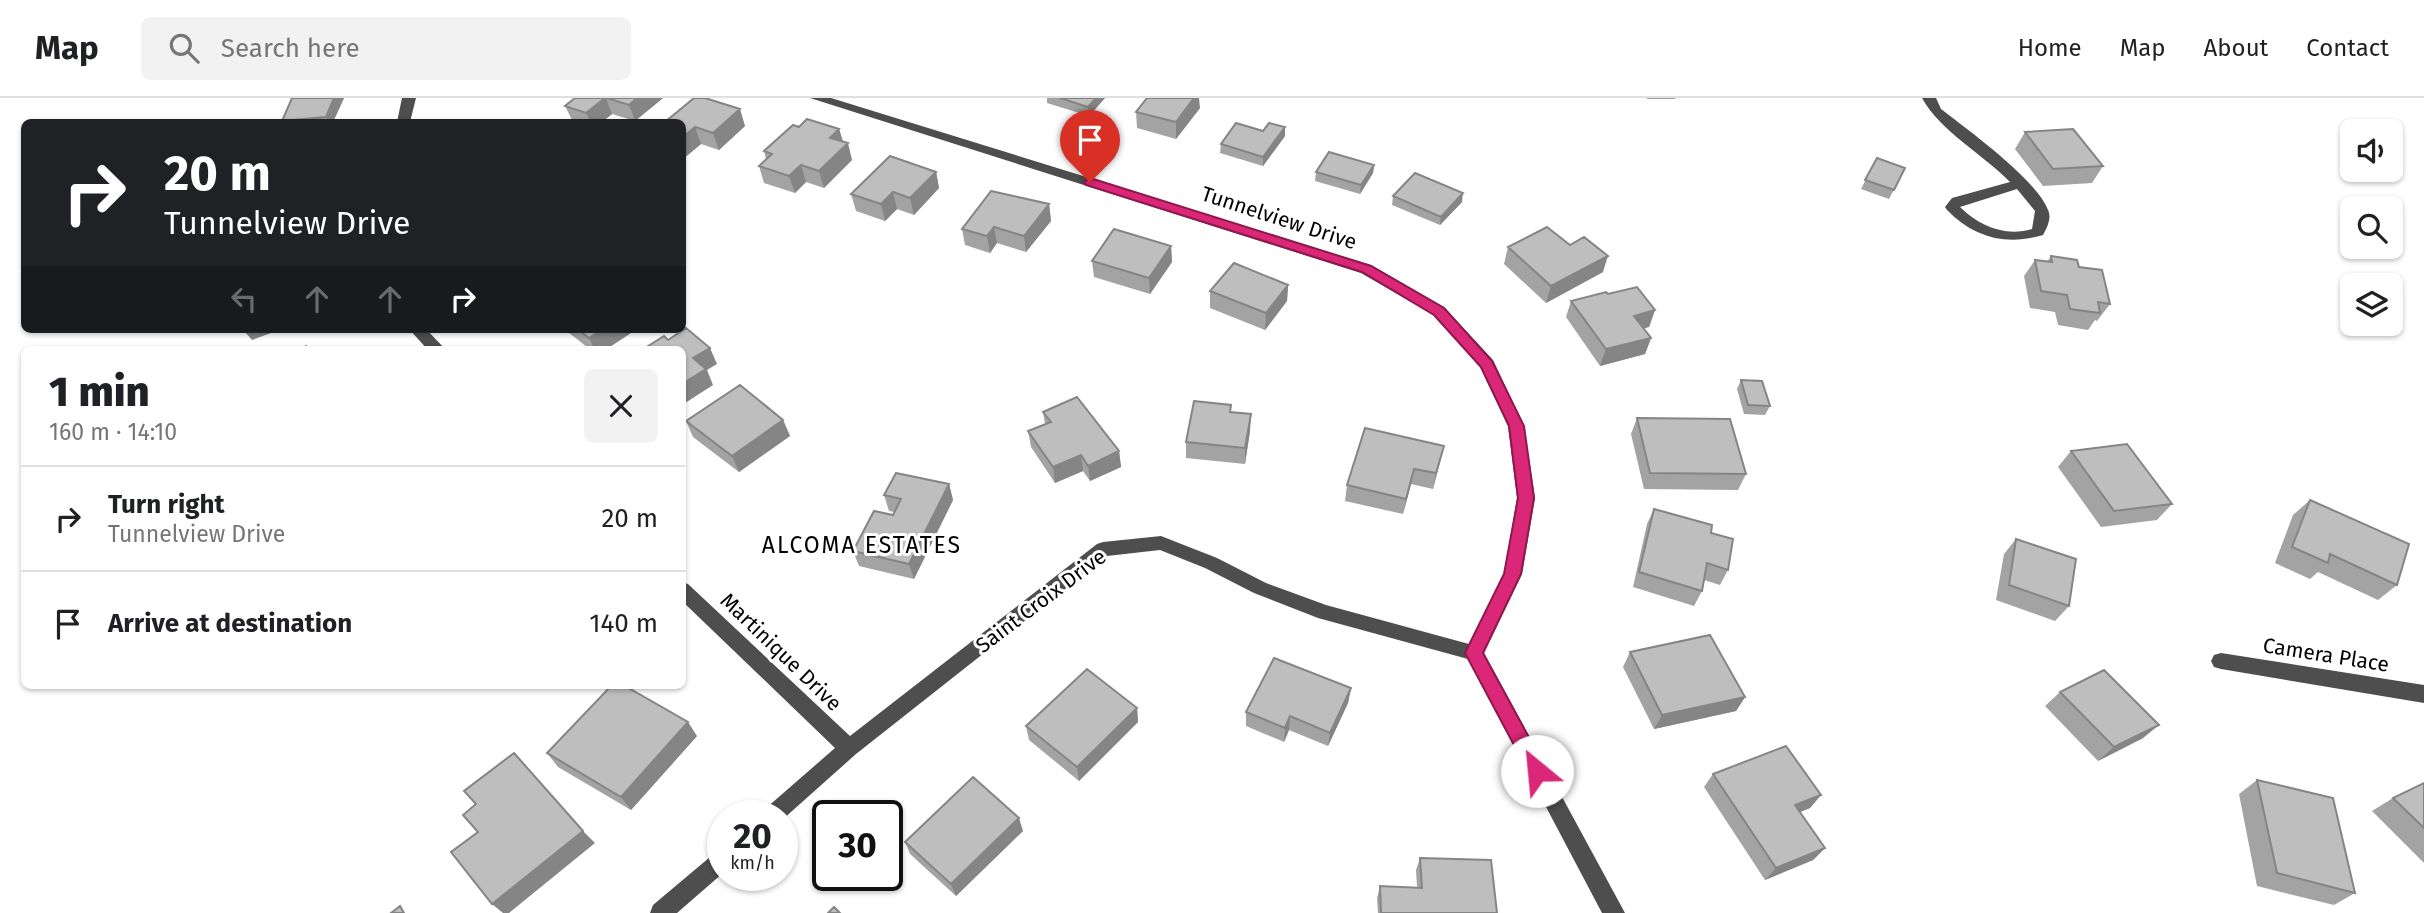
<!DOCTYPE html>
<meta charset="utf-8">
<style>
body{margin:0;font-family:"Fira Sans",sans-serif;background:#f2f2f2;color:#202124;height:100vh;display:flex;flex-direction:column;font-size:26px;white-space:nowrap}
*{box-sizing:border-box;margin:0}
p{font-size:23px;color:#757577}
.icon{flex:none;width:38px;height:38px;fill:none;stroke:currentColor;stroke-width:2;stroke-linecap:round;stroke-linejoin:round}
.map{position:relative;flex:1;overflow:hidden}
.details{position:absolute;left:21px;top:248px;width:665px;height:343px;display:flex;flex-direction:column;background:#fff;border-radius:10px;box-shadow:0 2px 5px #0004}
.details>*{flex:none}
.hud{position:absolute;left:21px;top:21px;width:665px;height:214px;border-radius:10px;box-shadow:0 2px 5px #0004;background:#202124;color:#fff;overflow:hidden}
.controls{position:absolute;left:2340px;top:21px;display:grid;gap:14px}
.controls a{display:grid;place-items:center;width:63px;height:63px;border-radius:10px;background:#fff;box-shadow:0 2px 5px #0004;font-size:35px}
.speed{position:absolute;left:707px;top:702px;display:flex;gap:14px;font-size:35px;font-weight:700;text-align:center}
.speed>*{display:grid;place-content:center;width:91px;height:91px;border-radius:50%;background:#fff;box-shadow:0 2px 5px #0004;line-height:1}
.speed small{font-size:18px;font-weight:400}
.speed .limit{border:4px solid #111;border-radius:10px;background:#fff;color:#111}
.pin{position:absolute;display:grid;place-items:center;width:60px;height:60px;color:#fff;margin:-72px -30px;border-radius:50% 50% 50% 0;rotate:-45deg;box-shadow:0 0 7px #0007}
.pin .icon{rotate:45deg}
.me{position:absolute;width:77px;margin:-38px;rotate:332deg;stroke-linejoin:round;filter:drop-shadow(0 0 5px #0008)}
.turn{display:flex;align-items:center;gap:24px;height:147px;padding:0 28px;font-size:32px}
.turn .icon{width:91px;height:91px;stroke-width:2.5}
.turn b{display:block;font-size:49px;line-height:60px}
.lanes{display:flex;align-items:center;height:66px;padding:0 28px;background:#0003;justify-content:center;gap:35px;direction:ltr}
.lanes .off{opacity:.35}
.round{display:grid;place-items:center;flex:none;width:74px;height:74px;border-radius:10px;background:#f2f2f2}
.headline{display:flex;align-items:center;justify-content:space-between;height:119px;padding:0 28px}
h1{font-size:42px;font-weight:800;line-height:52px}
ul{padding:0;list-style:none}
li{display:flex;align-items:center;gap:21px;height:105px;padding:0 28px;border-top:2px solid #e0e0e0}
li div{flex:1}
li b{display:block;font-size:26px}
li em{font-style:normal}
header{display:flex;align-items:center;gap:42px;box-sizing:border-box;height:98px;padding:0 35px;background:#fff;border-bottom:2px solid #e0e0e0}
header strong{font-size:33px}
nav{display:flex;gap:38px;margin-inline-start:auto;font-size:24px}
.search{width:490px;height:63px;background:#f2f2f2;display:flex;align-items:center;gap:18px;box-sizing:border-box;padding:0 24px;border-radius:10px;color:#757577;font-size:26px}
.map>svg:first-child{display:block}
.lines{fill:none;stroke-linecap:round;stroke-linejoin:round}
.minor{fill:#4e4e4e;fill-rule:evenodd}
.wall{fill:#a3a3a3}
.shaded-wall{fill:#858585}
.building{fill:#bebebe;stroke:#858585;stroke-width:2}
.route{fill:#db2777;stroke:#8e194d;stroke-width:2}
.labels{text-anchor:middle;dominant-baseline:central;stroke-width:6;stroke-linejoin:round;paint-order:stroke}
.street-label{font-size:21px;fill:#000;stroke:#fff}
.neighbourhood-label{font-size:23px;letter-spacing:2px;fill:#000;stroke:#fff}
</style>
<header>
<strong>Map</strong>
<div class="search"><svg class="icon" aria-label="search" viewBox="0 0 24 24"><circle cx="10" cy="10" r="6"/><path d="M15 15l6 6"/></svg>Search here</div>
<nav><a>Home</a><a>Map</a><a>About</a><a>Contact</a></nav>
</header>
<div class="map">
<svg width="2424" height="815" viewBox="0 0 2424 815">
<rect width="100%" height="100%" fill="#fff"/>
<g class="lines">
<path class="minor" d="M402,0H416L410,24H397Z
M810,0H831L1371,167L1444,209L1493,262L1524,328L1535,400L1522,476L1484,555L1625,815H1602L1468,561L1318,520L1254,495L1205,470L1160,452L1107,458L856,656L782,722V718H762L765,711L835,650L682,503V484L688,486L850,638L1097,446L1103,444L1161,438L1217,460L1266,485L1326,507L1469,546L1504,476L1517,400L1508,328L1480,269L1434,217L1361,175Z
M1922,0H1936L1941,11C1968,32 2036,81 2048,112C2052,120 2047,130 2043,137C2007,148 1974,140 1947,112L1945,109L1952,100L2010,84C1984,57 1940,33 1922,0ZM2017,91L2035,113L2032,131C2005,139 1979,128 1960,109Z
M409,231H426L446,252H428Z
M2221,555L2424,587V605L2221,571L2214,569L2211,563L2214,557Z
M723,751V775L677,815H650L653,807L716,754Z"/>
</g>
<path class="wall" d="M344,0L333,24H283L282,23Z
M575,0H663L635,23L612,16L602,24H573L565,8Z
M1047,0H1105L1089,18L1047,5Z
M1647,0H1676L1675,1H1647Z
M1200,10L1176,41L1137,30L1136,14Z
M682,24L745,28L719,52L701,46L683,61Z
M799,29L839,31L843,43L852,62L824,90L806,84L795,95L764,85L759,68L766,61L764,53Z
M2025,34L2103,68L2092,85L2043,88L2015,51Z
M1285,38L1263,68L1220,55L1221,46Z
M1877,60L1905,70L1889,101L1861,91Z
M1374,67L1373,75L1360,96L1315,83L1316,74Z
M936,74L939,90L914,117L897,111L885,123L856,113L851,96Z
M1393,98L1462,104L1440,127L1392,107Z
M1049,106L1051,123L1026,154L997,145L990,155L965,147L962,131Z
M1570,147L1603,174L1546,205L1504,166L1508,149Z
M1171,148L1172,164L1150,196L1094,179L1092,163Z
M2051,158L2079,169L2110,206L2097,223L2095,222L2088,232L2058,227L2055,214L2030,210L2024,178L2035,162L2047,164Z
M1288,187L1287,203L1265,232L1210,210V193Z
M1608,196L1655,212L1649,229L1644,230L1651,240L1645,256L1600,268L1566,219L1571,203Z
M564,231H637L605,252H591Z
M1741,282L1770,308L1765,317L1744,316L1737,291Z
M1043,314L1119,353L1121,369L1090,383L1083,373L1055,385L1031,349L1028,333L1045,326Z
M1231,314L1250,333L1245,366L1186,360V344Z
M1637,320L1746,376L1738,392L1644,391L1631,336Z
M783,322L790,338L739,374L693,339L686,323Z
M1444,348L1433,391L1411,386L1403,416L1345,403L1347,387Z
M2071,353L2172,406L2157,422L2101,429L2058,369Z
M949,386L953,402L914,481L859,468L853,453L893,417L894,414L889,413L884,397Z
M2310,402L2397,487L2378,502L2318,474L2310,481L2275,465L2293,417Z
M1654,411L1711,435L1728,472L1720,487L1704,482L1702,493L1694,508L1633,489L1647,426Z
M2016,441L2069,508L2055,523L1996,502L2004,456Z
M1630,554L1745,599L1736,613L1654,631L1623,569Z
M1351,590L1348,605L1328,648L1289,632L1284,644L1246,628V614Z
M2060,594L2143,640L2098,663L2045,608Z
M1137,610L1138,624L1079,683L1029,642L1026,628Z
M697,638L631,712L558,669L547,655Z
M1713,676L1821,697L1810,710L1800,714L1825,750L1813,762L1765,782L1704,689Z
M2257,682L2355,795L2334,807L2257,788L2239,696Z
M2424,685V765L2372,713L2393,700Z
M1023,733L956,798L910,756L905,744Z
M1420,760L1497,815H1378L1377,800L1380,788L1417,789L1416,772Z"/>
<path class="shaded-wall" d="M334,0H344L333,24H329L326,19Z
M605,0H606L612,16L602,24H591L586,15Z
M637,0H663L635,23L629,7Z
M1096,0H1105L1089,18L1088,9Z
M1194,0H1199L1200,10L1176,41V24Z
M740,11L745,28L719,52L713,35Z
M695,29L701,46L683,61L682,40Z
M1285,29V38L1263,68V59Z
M839,31L844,48L830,40Z
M848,45L852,62L824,90L819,73Z
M801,67L806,84L795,95L789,78Z
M1374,67L1373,75L1360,96L1361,87Z
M936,74L939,90L914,117L910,100Z
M893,94L897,111L885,123L881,106Z
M1463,95L1462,104L1440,127L1441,119Z
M1049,106L1051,123L1026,154L1024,138Z
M994,129L997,145L990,155L987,138Z
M1171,148L1172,164L1150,196L1149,180Z
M1608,158L1603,174L1546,205L1551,188Z
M1288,187L1287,203L1265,232L1266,215Z
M1655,212L1649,229L1629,234L1634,218Z
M252,231H282L252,242L245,234Z
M603,231H637L605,252H595L589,240Z
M1651,240L1645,256L1600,268L1606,251Z
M710,250L717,266L707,272L713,287L682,307V286L693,260Z
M1251,316L1250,333L1245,366V350Z
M783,322L790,338L739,374L732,358Z
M1444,348L1440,364L1433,391L1436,375Z
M1119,353L1121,369L1090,383L1088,368Z
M1081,357L1083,373L1055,385L1053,369Z
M1414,371L1411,386L1403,416L1406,401Z
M949,386L953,402L914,481L909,466Z
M1351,590L1348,605L1328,648L1330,635Z
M1745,599L1736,613L1654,631L1662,617Z
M1137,610L1138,624L1079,683L1077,669Z
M1290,618L1289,632L1284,644L1285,630Z
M688,624L697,638L631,712L621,699Z
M2159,627L2143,640L2098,663L2114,649Z
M1821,697L1810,710L1785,720L1795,707Z
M1019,720L1023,733L956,798L951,786Z
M583,733L595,745L509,815H503L492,806Z
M1825,750L1813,762L1765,782L1776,770Z"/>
<path class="building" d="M292,0H334L326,19L282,23Z
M575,0H605L586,15L565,8Z
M607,0H637L629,7Z
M694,0H705L740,11L713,35L695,29L682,40V24H665Z
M1060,0H1096L1088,9Z
M1147,0H1194L1176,24L1136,14Z
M807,21L839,31L830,40L848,45L819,73L801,67L789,78L759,68L772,56L764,53L793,27L799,29Z
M1236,25L1263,33L1269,25L1285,29L1263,59L1221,46Z
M2073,31L2103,68L2053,71L2025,34Z
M1329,54L1374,67L1361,87L1316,74Z
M890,58L936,74L910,100L893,94L881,106L851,96Z
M1877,60L1905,70L1894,92L1865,82Z
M1415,75L1463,95L1441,119L1393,98Z
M991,93L1049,106L1024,138L994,129L987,138L962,131Z
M1547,129L1570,147L1584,139L1608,158L1551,188L1508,149Z
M1114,131L1171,148L1149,180L1092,163Z
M2051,158L2077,162L2079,169L2102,172L2110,206L2098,204L2100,215L2070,211L2067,197L2041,193L2035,162L2052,164Z
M1234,165L1288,187L1266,215L1210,193Z
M1637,189L1655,212L1634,218L1651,240L1606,251L1571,203L1606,194L1608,196Z
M686,230L710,250L693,260L706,271L682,286V252H642L664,238L668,242Z
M577,231H603L589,240Z
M306,248L309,252H299Z
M1741,282L1762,283L1770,308L1748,307Z
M740,287L783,322L732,358L686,323Z
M1077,299L1119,353L1088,368L1081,357L1053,369L1028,333L1051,324L1043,314Z
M1194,303L1231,307L1230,314L1251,316L1245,350L1186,344Z
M1637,320L1730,321L1746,376L1650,375Z
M1365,330L1444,348L1436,375L1414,371L1406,401L1347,387Z
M2127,346L2172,406L2114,413L2071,353Z
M896,375L949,386L909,466L853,453L874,413L893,417L901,401L884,397Z
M2310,402L2409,446L2397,487L2330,456L2328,465L2292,449Z
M1654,411L1712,427L1711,435L1733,441L1728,472L1707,465L1702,493L1639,474Z
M2016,441L2076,461L2069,508L2009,487Z
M1710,537L1745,599L1662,617L1630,554Z
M1274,560L1351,590L1330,635L1290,618L1285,630L1246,614Z
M1087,571L1137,610L1077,669L1026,628Z
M2104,572L2159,627L2114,649L2060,594Z
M611,588H625L688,624L621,699L547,655Z
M1786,648L1821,697L1795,707L1825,750L1776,770L1713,676Z
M514,655L583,733L492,806L451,754L478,734L463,717L476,706L464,693Z
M973,679L1019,720L951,786L905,744Z
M2257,682L2333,700L2355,795L2277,775Z
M2424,685V730L2393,700Z
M1420,760L1491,762L1497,815H1381L1380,788L1422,790Z
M400,808L404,815H391Z
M834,809L840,815H828Z"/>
<path class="route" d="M1090,80L1371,168L1444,210L1492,263L1524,328L1534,400L1521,476L1483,555L1544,667L1547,673L1544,679L1537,682L1531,679L1465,555L1504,476L1518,400L1509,328L1481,269L1434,217L1362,174L1086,87L1084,84Z"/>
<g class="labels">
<g class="street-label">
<text transform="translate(1279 120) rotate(18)">Tunnelview Drive</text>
<text transform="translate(1041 503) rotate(-37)">Saint Croix Drive</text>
<text transform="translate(781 554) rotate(44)">Martinique Drive</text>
<text transform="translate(2326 557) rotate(9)">Camera Place</text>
</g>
<g class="neighbourhood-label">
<text x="862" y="447">ALCOMA ESTATES</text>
</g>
</g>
</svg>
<div class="controls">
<a><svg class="icon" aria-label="sound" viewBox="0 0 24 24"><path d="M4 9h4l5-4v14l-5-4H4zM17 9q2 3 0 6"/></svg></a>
<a><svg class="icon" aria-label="search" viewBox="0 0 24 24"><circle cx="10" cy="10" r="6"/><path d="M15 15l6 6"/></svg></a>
<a><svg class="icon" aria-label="layers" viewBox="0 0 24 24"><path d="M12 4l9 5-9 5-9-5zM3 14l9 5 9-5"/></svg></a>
</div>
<div class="speed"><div>20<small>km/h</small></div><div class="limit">30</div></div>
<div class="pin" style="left:1090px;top:84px;background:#d93025"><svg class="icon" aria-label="arrive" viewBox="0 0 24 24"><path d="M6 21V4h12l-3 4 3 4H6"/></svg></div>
<svg class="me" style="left:1537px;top:673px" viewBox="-20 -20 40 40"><circle r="19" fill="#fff"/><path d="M0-13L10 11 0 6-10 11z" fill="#db2777"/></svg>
<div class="hud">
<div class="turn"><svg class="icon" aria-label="right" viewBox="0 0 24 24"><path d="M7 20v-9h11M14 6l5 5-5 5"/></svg><div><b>20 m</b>Tunnelview Drive</div></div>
<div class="lanes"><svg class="icon off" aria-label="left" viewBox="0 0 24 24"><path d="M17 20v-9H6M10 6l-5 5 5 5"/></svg><svg class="icon off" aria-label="ahead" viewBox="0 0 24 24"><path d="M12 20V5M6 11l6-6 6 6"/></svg><svg class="icon off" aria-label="ahead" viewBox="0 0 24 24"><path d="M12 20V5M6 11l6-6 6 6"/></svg><svg class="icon" aria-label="right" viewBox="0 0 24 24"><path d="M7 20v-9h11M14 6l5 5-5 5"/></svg></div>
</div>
<section class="details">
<div class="headline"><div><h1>1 min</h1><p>160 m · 14:10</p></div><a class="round"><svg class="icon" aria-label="close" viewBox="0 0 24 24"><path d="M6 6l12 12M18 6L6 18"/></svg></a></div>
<ul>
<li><svg class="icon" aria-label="right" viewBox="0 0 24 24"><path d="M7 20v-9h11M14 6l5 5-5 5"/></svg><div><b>Turn right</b><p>Tunnelview Drive</p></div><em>20 m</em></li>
<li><svg class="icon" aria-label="arrive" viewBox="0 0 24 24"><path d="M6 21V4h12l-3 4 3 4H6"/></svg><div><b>Arrive at destination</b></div><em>140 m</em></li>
</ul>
</section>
</div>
